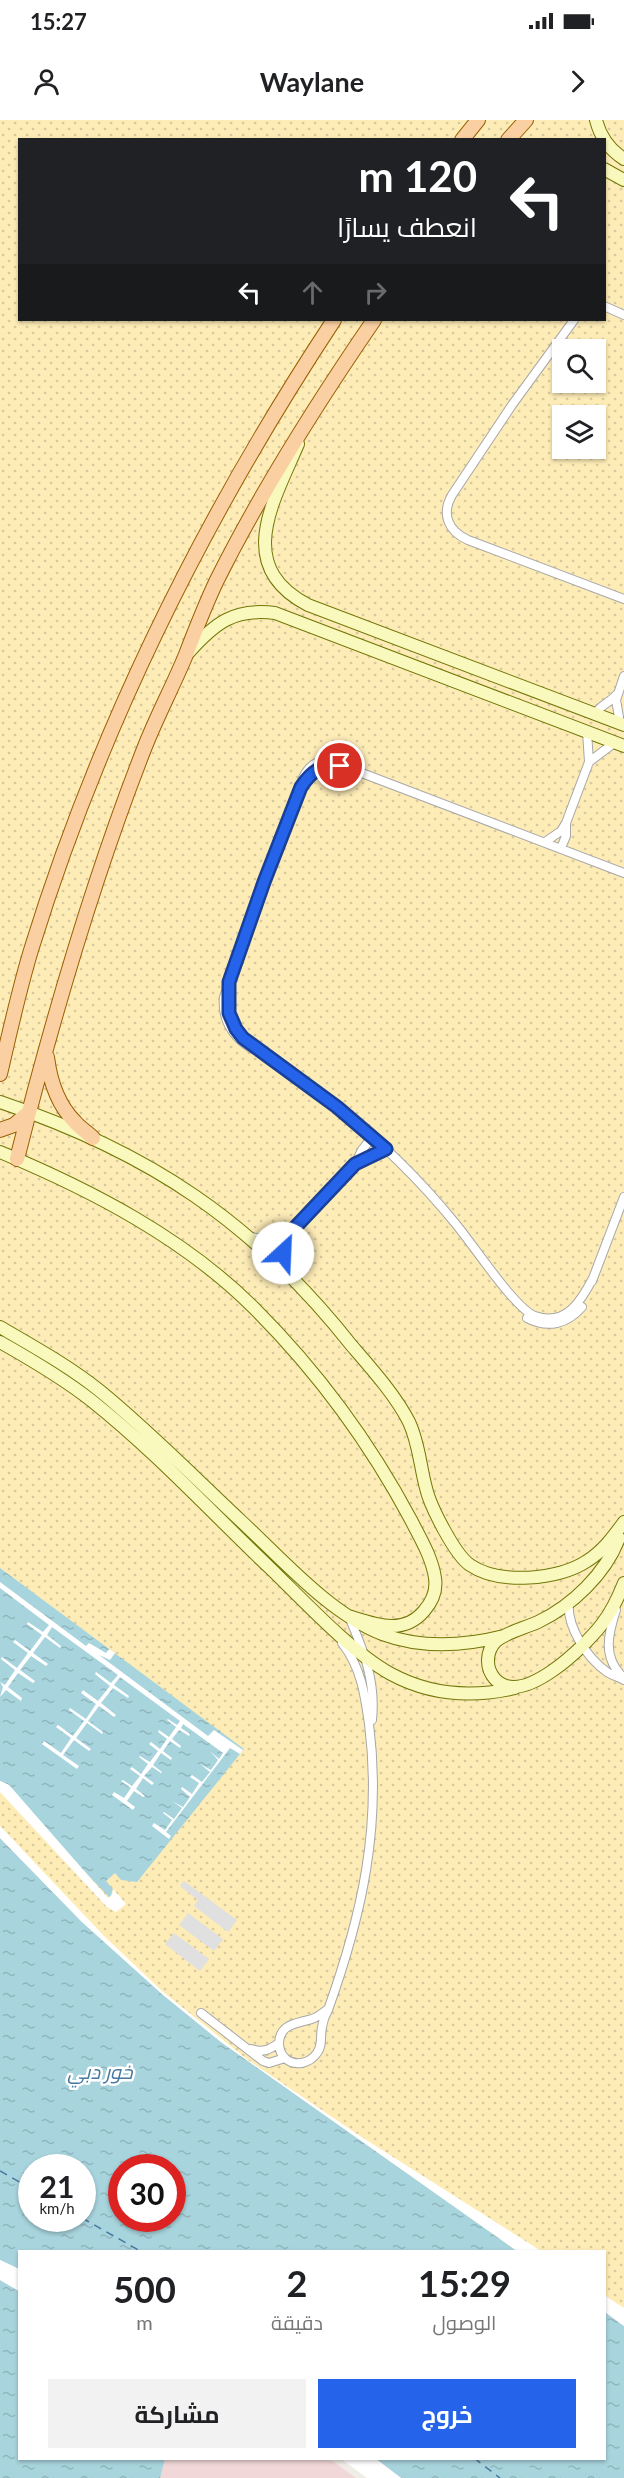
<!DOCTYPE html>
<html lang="ar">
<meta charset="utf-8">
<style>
body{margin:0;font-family:Lato,Cairo,sans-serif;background:#f2f2f2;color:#202124;direction:rtl;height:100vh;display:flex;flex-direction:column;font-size:22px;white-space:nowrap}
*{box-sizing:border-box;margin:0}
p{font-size:20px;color:#757577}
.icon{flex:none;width:33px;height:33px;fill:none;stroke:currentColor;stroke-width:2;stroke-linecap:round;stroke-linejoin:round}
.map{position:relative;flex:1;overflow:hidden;direction:ltr}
.drawer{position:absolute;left:18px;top:2130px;width:588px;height:210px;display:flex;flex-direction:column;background:#fff;border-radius:0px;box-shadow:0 2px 4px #0004;direction:rtl}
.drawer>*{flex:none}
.guide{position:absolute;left:18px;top:18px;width:588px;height:183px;border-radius:0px;box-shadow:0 2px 4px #0004;direction:rtl;background:#202124;color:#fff;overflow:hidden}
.controls{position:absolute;left:552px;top:219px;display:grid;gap:12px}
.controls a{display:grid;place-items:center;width:54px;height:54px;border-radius:0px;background:#fff;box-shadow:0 2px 4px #0004;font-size:30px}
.speed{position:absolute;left:18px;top:2034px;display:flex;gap:12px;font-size:30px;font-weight:700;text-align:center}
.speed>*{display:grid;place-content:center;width:78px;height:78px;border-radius:50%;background:#fff;box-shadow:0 2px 4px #0004;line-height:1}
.speed small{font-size:15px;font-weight:400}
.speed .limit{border:9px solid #d22;background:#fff;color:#111}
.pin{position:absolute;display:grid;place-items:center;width:51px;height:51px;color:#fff;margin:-26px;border:3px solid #fff;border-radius:50%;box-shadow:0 2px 6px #0007}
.me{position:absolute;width:66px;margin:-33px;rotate:25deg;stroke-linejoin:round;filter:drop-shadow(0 0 4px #0008)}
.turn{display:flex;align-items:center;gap:21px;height:126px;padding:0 30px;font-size:27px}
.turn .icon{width:78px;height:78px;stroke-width:2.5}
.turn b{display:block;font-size:42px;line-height:51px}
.lanes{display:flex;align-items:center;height:57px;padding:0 30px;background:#0003;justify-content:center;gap:30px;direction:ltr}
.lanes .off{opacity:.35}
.eta{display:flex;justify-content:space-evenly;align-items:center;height:102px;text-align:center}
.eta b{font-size:36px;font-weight:700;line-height:42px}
.button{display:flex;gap:12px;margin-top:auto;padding:12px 30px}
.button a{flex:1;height:69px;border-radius:0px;background:#2563eb;color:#fff;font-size:24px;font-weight:700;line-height:69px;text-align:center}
.button a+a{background:#f2f2f2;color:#202124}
.status{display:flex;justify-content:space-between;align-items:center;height:42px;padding:0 30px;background:#fff;direction:ltr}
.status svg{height:16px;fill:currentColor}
header{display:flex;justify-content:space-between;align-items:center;height:78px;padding:0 30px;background:#fff;font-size:27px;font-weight:700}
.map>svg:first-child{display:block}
.commercial{fill:#f1d7d7}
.sand{fill:url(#sand-dots);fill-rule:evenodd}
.parking{fill:#e0e0e0}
.water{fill:url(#water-ripples);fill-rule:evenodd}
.pier{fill:#fff}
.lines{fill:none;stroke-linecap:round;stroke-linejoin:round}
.ferry{stroke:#47789f;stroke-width:1.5;stroke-dasharray:8 6;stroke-linecap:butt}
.street-casing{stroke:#a7a7a7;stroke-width:10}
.secondary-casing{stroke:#717707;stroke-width:14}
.primary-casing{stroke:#995f03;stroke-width:16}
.street{stroke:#fff;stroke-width:8}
.secondary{stroke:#f9f8bd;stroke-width:12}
.primary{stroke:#facfa2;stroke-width:14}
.route-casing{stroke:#184099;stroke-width:15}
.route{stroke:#2563eb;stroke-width:10}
.labels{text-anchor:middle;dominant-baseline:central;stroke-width:5;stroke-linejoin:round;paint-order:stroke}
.water-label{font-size:20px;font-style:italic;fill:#47789f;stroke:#fff}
</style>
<div class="status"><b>15:27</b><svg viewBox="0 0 49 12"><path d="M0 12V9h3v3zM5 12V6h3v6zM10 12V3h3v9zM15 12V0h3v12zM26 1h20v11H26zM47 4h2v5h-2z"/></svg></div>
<header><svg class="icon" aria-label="forward" viewBox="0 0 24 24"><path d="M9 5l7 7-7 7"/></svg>Waylane<svg class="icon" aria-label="person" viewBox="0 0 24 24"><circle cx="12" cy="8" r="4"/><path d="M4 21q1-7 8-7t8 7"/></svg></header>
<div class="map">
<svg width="624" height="2358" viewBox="0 0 624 2358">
<defs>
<pattern id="sand-dots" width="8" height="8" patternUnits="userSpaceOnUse" patternTransform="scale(1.5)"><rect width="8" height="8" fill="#feecb7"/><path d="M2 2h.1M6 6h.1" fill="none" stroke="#d9ca9d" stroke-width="1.8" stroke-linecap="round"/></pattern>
<pattern id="water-ripples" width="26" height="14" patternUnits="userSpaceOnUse" patternTransform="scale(1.5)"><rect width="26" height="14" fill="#a8d4dd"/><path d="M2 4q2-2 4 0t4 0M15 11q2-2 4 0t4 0" fill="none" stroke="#90b6bd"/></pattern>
</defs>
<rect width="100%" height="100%" fill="#f0ede7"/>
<path class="commercial" d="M165,2338L330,2339L356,2358H160Z"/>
<path class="sand" d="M0,0H624V2206L605,2192L604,2132L517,2131L221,1922L162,1874L0,1718V1661L106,1762L115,1753L134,1763L243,1629L0,1448ZM20,20H604V200H20ZM562,230H596V262H562ZM562,296H596V328H562Z"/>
<path class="parking" d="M184,1761L237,1800L228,1812L194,1786L198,1780L180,1766Z
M188,1793L223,1819L214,1831L179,1805Z
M174,1813L209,1839L200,1851L165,1824Z"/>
<path class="water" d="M0,1448L244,1629L137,1762L121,1760L115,1753L106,1761L113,1769L110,1778L79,1746L9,1665L0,1661Z
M0,1718L82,1802L162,1874L221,1922L517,2131L20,2132L19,2149L0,2140ZM32,2048H82V2098H32ZM122,2048H172V2098H122Z
M0,2160L19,2171L20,2338L165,2339L160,2358H0Z
M605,2192L624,2206V2358H401L376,2339L604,2338Z"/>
<path class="pier" d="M0,1462L86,1526L89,1523L106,1533L109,1529L115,1533L110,1540L99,1535L208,1616L214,1610L243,1630L240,1634L230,1628L166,1712L171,1716L169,1719L152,1706L154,1703L165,1710L172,1700L163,1693L164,1692L174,1699L182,1688L172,1681L183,1687L190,1677L181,1669L182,1667L192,1674L199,1663L190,1657L192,1655L202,1662L210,1652L200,1644L211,1650L218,1640L210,1631L219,1639L223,1633L183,1604L181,1608L190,1614L189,1616L179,1610L172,1619L181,1626L180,1628L170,1621L163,1631L172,1638L171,1640L161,1633L153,1645L162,1652L161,1653L152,1647L144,1656L154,1663L152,1665L143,1658L136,1669L145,1676L143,1677L134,1671L127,1681L135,1687L133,1690L112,1675L114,1672L124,1678L131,1668L121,1661L123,1660L132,1666L140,1656L130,1649L132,1647L141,1654L148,1644L139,1637L140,1636L150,1642L158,1631L149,1624L151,1622L160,1629L167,1619L158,1612L159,1610L169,1617L176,1607L167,1600L168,1599L177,1605L180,1601L120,1557L114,1565L129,1576L128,1578L113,1568L101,1583L116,1595L114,1597L99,1586L88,1601L103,1612L102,1614L87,1603L76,1618L91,1629L89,1631L74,1620L63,1635L79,1646L77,1649L42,1624L44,1621L61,1633L71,1618L56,1607L58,1605L73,1616L84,1601L69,1590L70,1588L86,1599L96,1584L81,1573L83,1570L98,1581L110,1566L95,1554L96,1552L111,1563L118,1555L52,1507L47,1515L61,1526L60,1528L45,1517L33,1533L48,1544L46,1546L31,1536L20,1550L35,1561L33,1563L18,1553L8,1567L22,1578L21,1581L6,1570L0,1577L3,1567L0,1562L5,1565L15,1550L1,1539L2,1537L17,1548L28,1533L13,1522L15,1520L30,1531L42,1515L27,1504L28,1502L43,1512L49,1505L0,1468Z
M0,1661L9,1665L108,1778L112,1775L113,1769L126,1784L116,1792L107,1787L0,1672Z
M0,1706L104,1816L162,1871L248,1940L360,2016L541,2131H517L221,1922L162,1874L82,1802L0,1718Z
M0,2140L19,2149V2171L0,2160Z
M604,2175L624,2188V2206L605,2192Z
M341,2339H376L401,2358H367Z"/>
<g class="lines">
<path class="ferry" d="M0,2051L32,2069
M82,2098L142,2132
M474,2338L500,2358"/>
<g class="street-casing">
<path id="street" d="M604,186L624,195
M574,200L512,285L452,375C441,394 448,411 468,420L624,479
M595,595C598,586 610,583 616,575
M620,603L616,580L624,556
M589,642L614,623
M308,656L324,646H337
M545,722L561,711L566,703L589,642L587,612
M561,728L566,716V704
M261,931C284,951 311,966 335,985C379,1020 420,1060 455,1103C472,1123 515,1189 535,1196C566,1207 581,1181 593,1158
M265,935C240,925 221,906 224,877L303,658C312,638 330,637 346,647L624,753
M355,1044L362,1030L372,1017
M249,1117L268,1119L287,1116
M285,1150L283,1133L287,1116L355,1044L386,1029
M592,1161L624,1077
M527,1198C548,1209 567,1204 582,1187
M569,1482C566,1506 587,1538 607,1552C612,1555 618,1557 624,1560
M616,1490C608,1514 602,1538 624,1558
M349,1497C364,1531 376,1562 372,1600
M328,1889C321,1894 316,1899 308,1900C294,1904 280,1905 279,1923C279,1928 281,1935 286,1939C296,1947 310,1943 317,1933C323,1925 320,1916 322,1907C323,1901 325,1895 328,1890C362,1795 382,1706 369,1604C365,1575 361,1547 342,1523
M201,1893L263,1941L269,1943L285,1938
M251,1929C263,1933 269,1930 279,1923"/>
</g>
<g class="secondary-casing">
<path id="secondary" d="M596,0C600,16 610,30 624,39
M604,49L624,60
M298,324C274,381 233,446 308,485L624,605
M189,532C215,503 234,488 275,493L624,626
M0,982C149,1032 254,1102 352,1226C371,1248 396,1276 409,1302C419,1323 420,1346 426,1368C430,1386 455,1435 470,1445C499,1465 559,1460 587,1441C603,1431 613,1417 624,1402
M0,1032C91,1070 184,1118 254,1188C316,1250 370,1323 411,1400C420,1418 432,1437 435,1458C437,1471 432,1482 424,1491C403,1516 374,1504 348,1496
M0,1207C34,1227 69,1246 100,1271C149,1311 194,1357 241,1401C282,1439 330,1494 382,1514C422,1529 464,1526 504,1516
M0,1222C32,1240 63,1258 92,1281C156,1332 212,1393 271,1449C305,1482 351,1532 391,1554C430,1575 472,1578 515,1568
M619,1418C606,1453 572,1486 538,1502C525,1508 507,1512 496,1521C486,1531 485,1548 495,1559C522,1589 586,1525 602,1504C612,1491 618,1478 624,1463"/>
</g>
<g class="primary-casing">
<path id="primary" d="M462,20L478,0
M508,20L526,0
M47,937C50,961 57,984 75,1002C80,1008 87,1012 93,1018
M0,954C10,911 19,869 32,827C101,604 206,394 334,200
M0,1010L14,1005L28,993
M17,1039C52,900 92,762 144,629C156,598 172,568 185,537C195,511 205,485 217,460C262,370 317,283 374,200"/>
</g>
<use href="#street" class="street"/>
<use href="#secondary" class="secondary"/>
<use href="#primary" class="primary"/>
</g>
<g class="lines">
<g class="route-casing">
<path id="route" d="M283,1133L287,1116L355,1044L386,1029L337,987L243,918L236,909L229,893V862L264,762L301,667C311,652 321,644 340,646"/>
</g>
<use href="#route" class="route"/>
</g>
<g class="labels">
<g class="water-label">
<text x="100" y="1951">خور دبي</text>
</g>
</g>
</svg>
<div class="controls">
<a><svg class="icon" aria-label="search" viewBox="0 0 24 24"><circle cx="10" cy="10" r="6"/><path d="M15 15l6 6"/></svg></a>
<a><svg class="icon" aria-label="layers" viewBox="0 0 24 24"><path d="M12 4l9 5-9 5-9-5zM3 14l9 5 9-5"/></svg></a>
</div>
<div class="speed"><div>21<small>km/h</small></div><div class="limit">30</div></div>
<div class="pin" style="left:340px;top:646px;background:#d93025"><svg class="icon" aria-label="arrive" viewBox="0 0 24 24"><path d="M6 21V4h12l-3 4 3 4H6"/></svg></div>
<svg class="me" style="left:283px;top:1133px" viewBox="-20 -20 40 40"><circle r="19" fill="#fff"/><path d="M0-13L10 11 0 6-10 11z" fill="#2563eb"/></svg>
<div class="guide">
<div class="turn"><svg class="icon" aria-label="left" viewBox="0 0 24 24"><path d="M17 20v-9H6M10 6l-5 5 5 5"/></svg><div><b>120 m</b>انعطف يسارًا</div></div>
<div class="lanes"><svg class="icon" aria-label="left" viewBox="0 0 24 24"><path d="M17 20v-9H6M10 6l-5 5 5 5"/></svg><svg class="icon off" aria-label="ahead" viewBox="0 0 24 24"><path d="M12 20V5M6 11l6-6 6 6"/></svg><svg class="icon off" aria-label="right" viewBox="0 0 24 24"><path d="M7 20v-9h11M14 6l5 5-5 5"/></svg></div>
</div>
<section class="drawer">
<div class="eta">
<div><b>15:29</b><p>الوصول</p></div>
<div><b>2</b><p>دقيقة</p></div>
<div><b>500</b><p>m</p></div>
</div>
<div class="button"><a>خروج</a><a>مشاركة</a></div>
</section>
</div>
